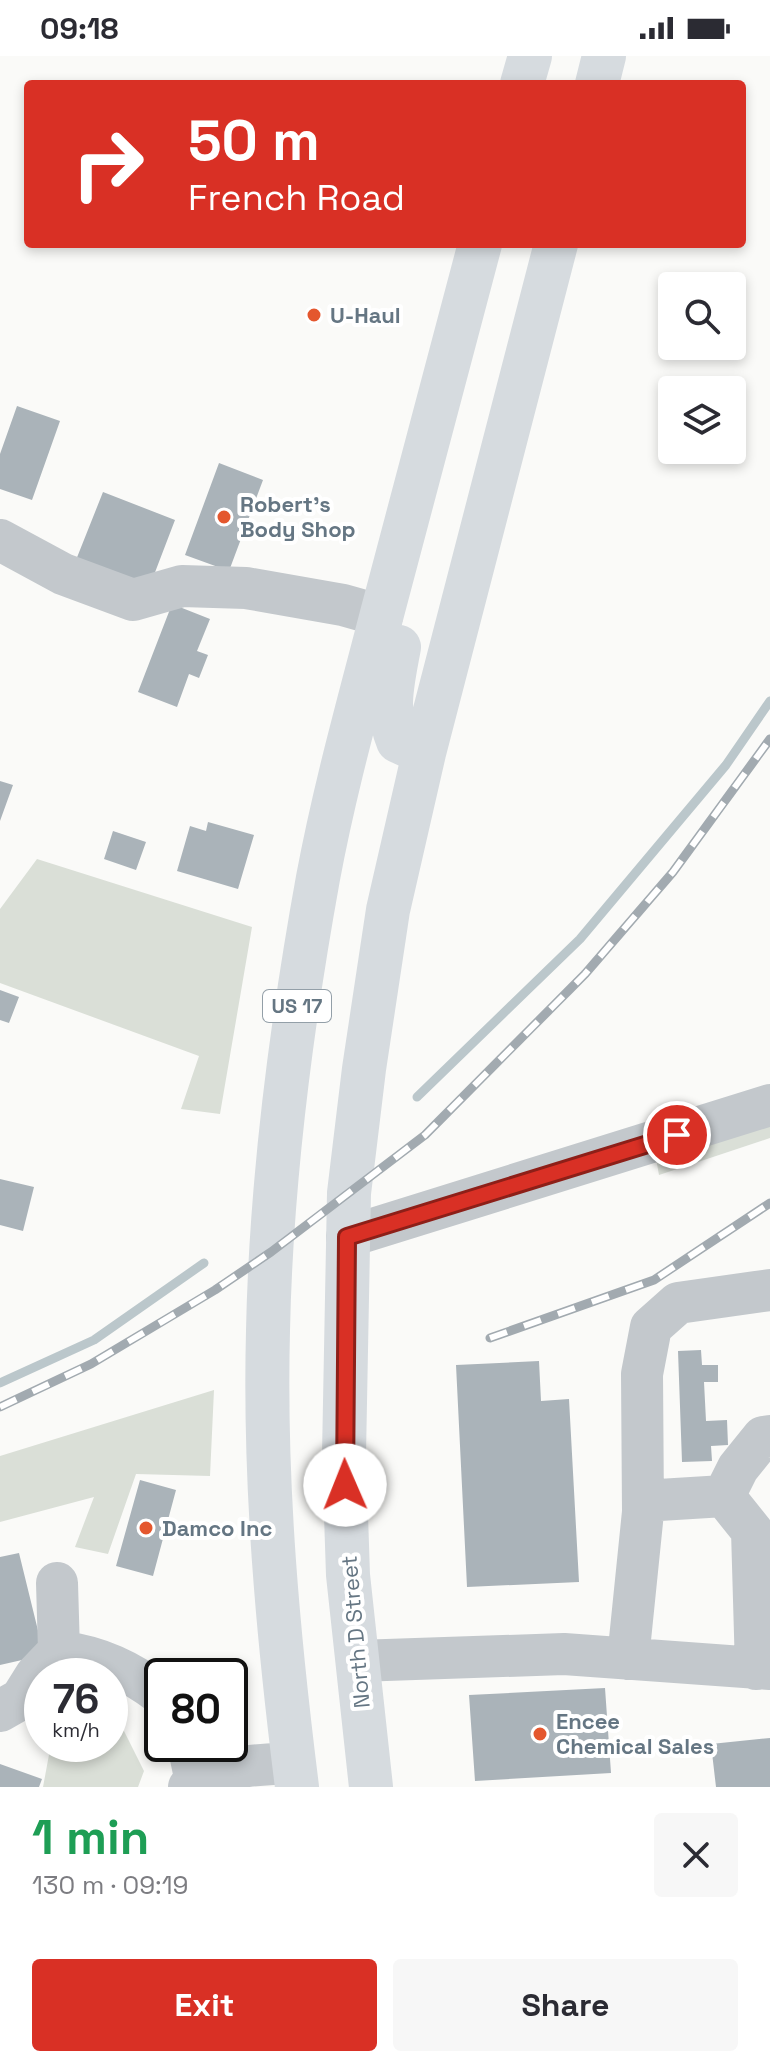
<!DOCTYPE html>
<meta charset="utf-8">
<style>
body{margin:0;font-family:"Space Grotesk",sans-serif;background:#f7f7f7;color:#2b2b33;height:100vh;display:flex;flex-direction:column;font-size:30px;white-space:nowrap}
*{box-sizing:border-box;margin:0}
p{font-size:26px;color:#7c7c81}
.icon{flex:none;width:44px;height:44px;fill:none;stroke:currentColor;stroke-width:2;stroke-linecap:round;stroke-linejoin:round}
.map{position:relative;height:1731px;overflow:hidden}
.side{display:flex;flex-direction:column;background:#fff;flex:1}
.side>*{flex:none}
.top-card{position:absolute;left:24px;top:24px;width:722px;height:168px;border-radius:8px;box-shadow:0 4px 12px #0003;background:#d93025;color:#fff;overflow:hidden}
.fabs{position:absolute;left:658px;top:216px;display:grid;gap:16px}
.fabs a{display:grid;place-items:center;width:88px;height:88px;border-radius:8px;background:#fff;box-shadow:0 4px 12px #0003;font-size:40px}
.speed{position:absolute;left:24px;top:1602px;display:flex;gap:16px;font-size:40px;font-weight:700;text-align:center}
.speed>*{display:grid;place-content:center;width:104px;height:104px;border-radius:50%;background:#fff;box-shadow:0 4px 12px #0003;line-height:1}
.speed small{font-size:20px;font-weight:400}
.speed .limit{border:4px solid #111;border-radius:12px;background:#fff;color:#111}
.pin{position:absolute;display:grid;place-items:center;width:68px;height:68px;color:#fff;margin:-34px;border:4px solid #fff;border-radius:50%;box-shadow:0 2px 8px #0007}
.me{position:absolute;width:88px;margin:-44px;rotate:359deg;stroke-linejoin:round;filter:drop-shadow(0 0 6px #0008)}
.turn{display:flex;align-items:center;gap:28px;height:168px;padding:0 32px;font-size:36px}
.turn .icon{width:104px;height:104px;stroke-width:2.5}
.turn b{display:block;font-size:56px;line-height:68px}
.round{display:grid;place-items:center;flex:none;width:84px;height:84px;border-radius:8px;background:#f7f7f7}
.summary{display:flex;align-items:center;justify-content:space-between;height:136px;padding:0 32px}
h1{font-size:48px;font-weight:700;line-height:60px;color:#1e9e55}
.primary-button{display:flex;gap:16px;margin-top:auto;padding:16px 32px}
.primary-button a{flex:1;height:92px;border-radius:8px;background:#d93025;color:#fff;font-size:32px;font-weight:700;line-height:92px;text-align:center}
.primary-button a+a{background:#f7f7f7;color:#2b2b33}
.status{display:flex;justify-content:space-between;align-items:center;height:56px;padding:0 40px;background:#fff;direction:ltr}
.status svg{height:22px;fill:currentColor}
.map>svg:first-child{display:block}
.green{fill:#dadfd7}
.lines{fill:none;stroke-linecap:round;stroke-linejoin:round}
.stream{stroke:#bbc7cb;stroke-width:9}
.building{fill:#aab3b9}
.minor{stroke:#c3c8cc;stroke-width:42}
.highway{stroke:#d6dbdf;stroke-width:44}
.rail-casing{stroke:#a2aab0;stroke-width:9}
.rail{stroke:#fff;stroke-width:6;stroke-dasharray:18;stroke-linecap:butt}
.route-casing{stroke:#8d1f18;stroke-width:20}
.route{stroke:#d93025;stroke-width:14}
.poi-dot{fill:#e4572e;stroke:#fff;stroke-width:3}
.labels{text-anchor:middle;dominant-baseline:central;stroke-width:8;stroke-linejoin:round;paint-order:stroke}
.shield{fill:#fff;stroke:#939fa8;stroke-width:2}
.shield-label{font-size:20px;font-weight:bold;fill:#657683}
.poi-label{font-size:22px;font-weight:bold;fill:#657683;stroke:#fff;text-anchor:start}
.street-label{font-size:22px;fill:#657683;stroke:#fff}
</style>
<div class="status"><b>09:18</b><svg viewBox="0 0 49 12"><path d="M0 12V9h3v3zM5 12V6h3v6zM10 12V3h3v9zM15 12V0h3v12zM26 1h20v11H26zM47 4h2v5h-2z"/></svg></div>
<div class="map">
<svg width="770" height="1731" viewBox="0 0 770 1731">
<rect width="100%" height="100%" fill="#fafaf8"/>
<path class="green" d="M37,803L252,871L220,1058L181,1053L199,1000L0,927V853Z
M770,1058V1082L659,1119L655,1097Z
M214,1334L210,1420L136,1418L108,1498L75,1491L94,1441L0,1466V1400Z
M110,1671L123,1673L144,1715L138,1731H43L51,1688H110Z"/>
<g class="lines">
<path class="stream" d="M417,1041L580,883L726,709L770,645
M0,1327L94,1284L204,1207"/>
</g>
<path class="building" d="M17,350L60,365L32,444L0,433V398Z
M219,407L263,424L229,515L185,499Z
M103,436L175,464L149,532L76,504Z
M172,548L210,563L197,595L208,599L199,622L189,618L177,651L138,636Z
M0,725L13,729L0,765Z
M208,766L254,779L238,833L177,815L190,770L206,775Z
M113,775L146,786L136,814L104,803Z
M0,934L19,941L9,967L0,964Z
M0,1123L34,1131L23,1175L0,1169Z
M701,1294L702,1309H718V1326H704L706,1365L727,1364L728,1389L711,1390L712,1405L682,1406L678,1295Z
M539,1305L541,1345L569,1343L579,1526L467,1531L456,1309Z
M140,1424L176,1434L153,1520L116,1510Z
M19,1497L44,1599L0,1609V1501Z
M605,1632L611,1717L475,1725L469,1639Z
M770,1682V1731H716L711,1688Z
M0,1708L42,1723L39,1731H0Z"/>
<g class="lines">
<path class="minor" d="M0,484L63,518L133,544L182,530L246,532L343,549L382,560
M347,1181L770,1049
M724,1440L752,1475L756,1613
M643,1445L724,1440L738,1412L763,1381L770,1380
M57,1527L59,1595
M628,1603L643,1456L642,1318L651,1271L678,1247L770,1234
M357,1605L564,1598L770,1613
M0,1655L21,1643L36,1619L59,1595C101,1601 128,1614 162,1639
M188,1688L196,1726
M189,1731C219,1708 259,1709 294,1707"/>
<path class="highway" d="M522,28L530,0
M597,28L604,0
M399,591C393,624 385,654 398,685L424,697
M297,1731C278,1580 264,1428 268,1275C271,1124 291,971 318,822C335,731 360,643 383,554C415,432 447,310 480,188
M371,1731L348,1519L344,1399L349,1137L364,1013L388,854L424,697L556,188"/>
<g class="rail-casing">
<path id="rail" d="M490,1282L654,1224L770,1147
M0,1351L91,1308L215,1234L271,1196L425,1079L585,918L673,816L770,683"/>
</g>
<use href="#rail" class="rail"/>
</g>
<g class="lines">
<g class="route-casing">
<path id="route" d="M345,1429L347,1181L677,1079"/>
</g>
<use href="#route" class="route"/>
</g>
<g class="poi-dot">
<circle cx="314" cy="259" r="8"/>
<circle cx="224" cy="461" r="8"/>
<circle cx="146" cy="1472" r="8"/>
<circle cx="540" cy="1678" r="8"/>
</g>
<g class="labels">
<rect class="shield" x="263" y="934" width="68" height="32" rx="6"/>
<g class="shield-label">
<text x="297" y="950">US 17</text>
</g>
<g class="poi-label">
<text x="330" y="259">U-Haul</text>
<text x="240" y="448">Robert's<tspan x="240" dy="25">Body Shop</tspan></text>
<text x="162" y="1472">Damco Inc</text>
<text x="556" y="1665">Encee<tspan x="556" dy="25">Chemical Sales</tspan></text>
</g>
<g class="street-label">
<text transform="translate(355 1576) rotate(-95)">North D Street</text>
</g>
</g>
</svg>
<div class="fabs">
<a><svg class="icon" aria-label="search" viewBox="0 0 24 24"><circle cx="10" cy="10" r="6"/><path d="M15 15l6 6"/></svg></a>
<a><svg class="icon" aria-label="layers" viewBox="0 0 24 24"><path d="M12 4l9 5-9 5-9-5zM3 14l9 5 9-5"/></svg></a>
</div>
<div class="speed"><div>76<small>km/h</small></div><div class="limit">80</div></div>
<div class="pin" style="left:677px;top:1079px;background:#d93025"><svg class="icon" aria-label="arrive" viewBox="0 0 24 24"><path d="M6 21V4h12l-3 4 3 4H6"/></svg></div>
<svg class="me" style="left:345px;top:1429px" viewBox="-20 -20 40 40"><circle r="19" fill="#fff"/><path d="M0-13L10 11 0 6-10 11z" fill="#d93025"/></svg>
<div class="top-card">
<div class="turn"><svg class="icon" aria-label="right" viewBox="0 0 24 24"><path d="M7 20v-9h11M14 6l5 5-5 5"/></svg><div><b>50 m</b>French Road</div></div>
</div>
</div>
<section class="side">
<div class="summary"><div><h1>1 min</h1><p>130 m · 09:19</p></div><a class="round"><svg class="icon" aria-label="close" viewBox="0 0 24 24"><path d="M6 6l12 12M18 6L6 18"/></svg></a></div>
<div class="primary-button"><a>Exit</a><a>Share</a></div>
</section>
